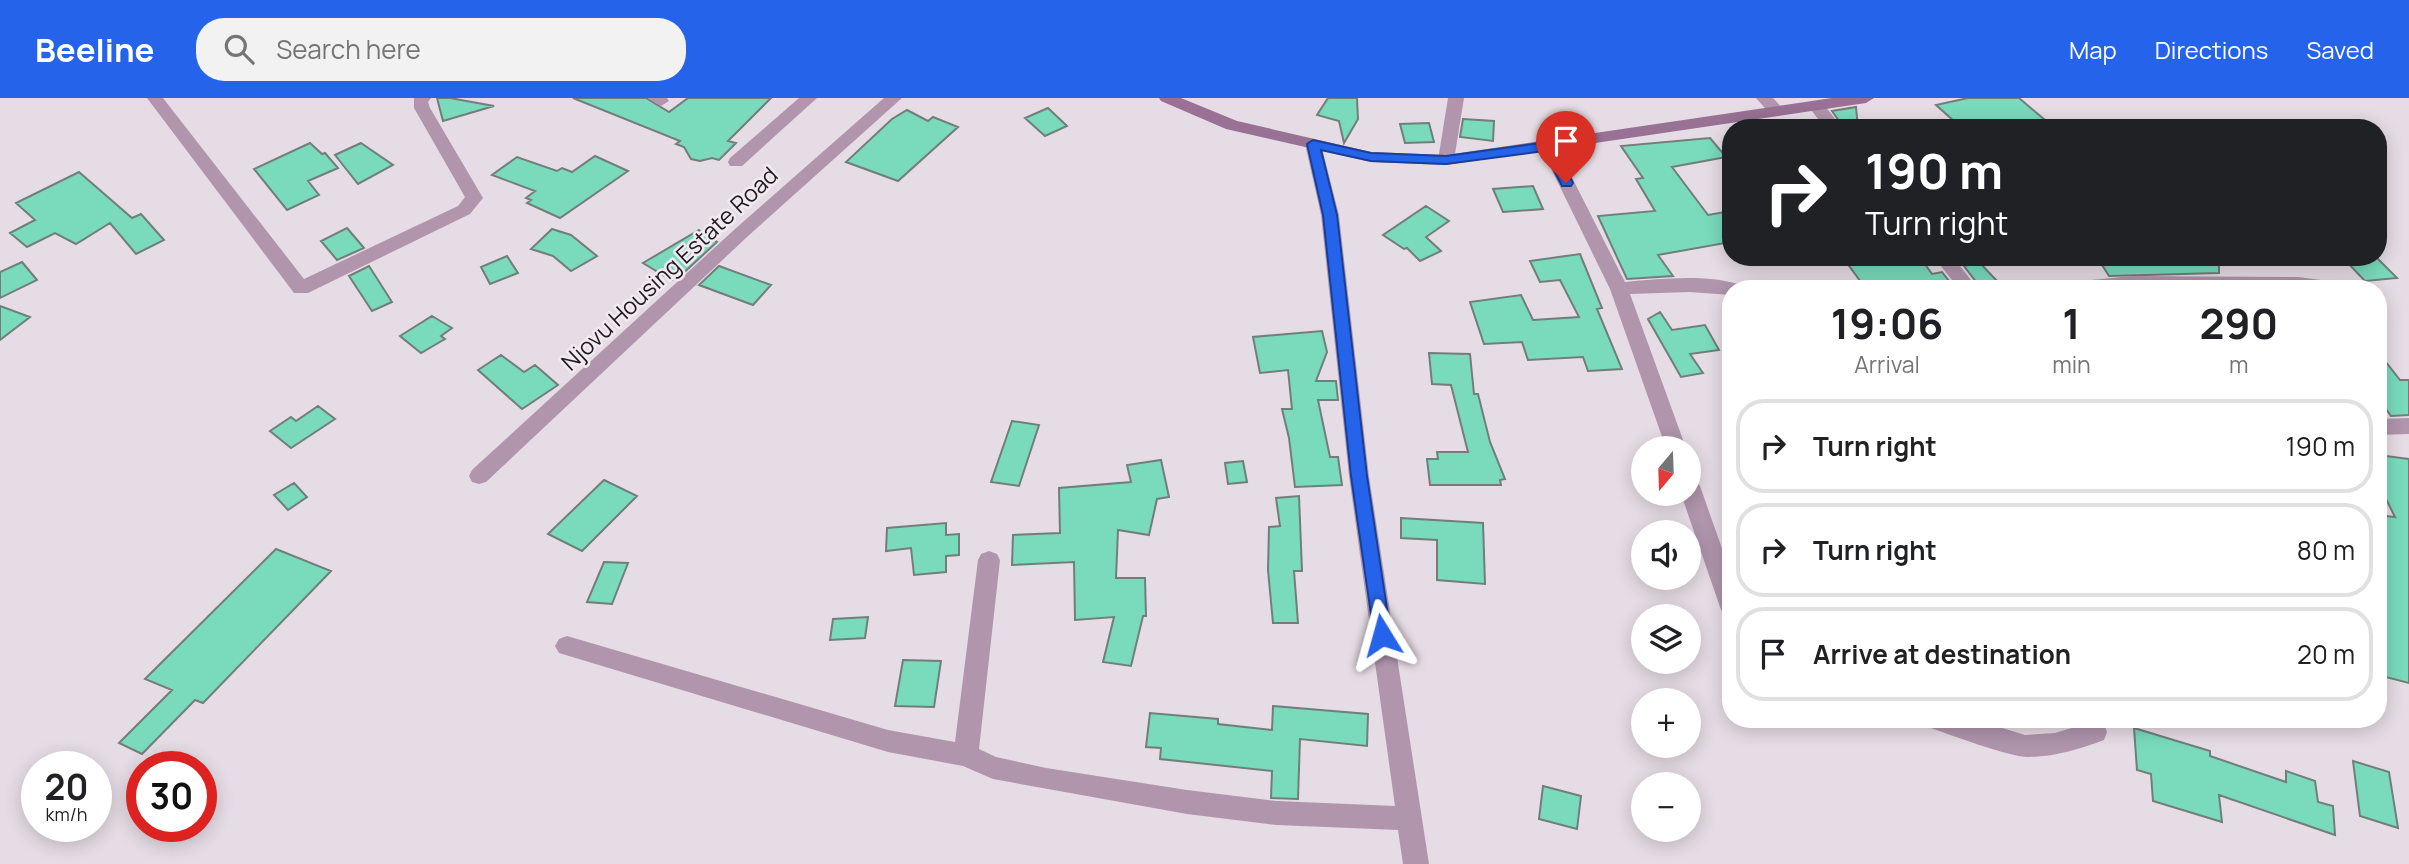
<!DOCTYPE html>
<meta charset="utf-8">
<style>
body{margin:0;font-family:Manrope,sans-serif;background:#f2f2f2;color:#202124;height:100vh;display:flex;flex-direction:column;font-size:26px;white-space:nowrap}
*{box-sizing:border-box;margin:0}
p{font-size:23px;color:#757577}
.icon{flex:none;width:38px;height:38px;fill:none;stroke:currentColor;stroke-width:2;stroke-linecap:round;stroke-linejoin:round}
.map{position:relative;flex:1;overflow:hidden}
.panel{position:absolute;left:1722px;top:182px;width:665px;height:448px;display:flex;flex-direction:column;background:#fff;border-radius:28px;box-shadow:0 4px 18px #0003}
.panel>*{flex:none}
.banner{position:absolute;left:1722px;top:21px;width:665px;height:147px;border-radius:28px;box-shadow:0 4px 18px #0003;background:#202124;color:#fff;overflow:hidden}
.needle{width:46px;rotate:199deg}
.buttons{position:absolute;left:1631px;top:338px;display:grid;gap:14px}
.buttons a{display:grid;place-items:center;width:70px;height:70px;border-radius:50%;background:#fff;box-shadow:0 4px 18px #0003;font-size:35px}
.speed{position:absolute;left:21px;top:653px;display:flex;gap:14px;font-size:35px;font-weight:700;text-align:center}
.speed>*{display:grid;place-content:center;width:91px;height:91px;border-radius:50%;background:#fff;box-shadow:0 4px 18px #0003;line-height:1}
.speed small{font-size:18px;font-weight:400}
.speed .limit{border:10px solid #d22;background:#fff;color:#111}
.pin{position:absolute;display:grid;place-items:center;width:60px;height:60px;color:#fff;margin:-72px -30px;border-radius:50% 50% 50% 0;rotate:-45deg;box-shadow:0 0 7px #0007}
.pin .icon{rotate:45deg}
.me{position:absolute;width:77px;margin:-38px;rotate:352deg;stroke-linejoin:round;filter:drop-shadow(0 0 5px #0008)}
.turn{display:flex;align-items:center;gap:24px;height:147px;padding:0 28px;font-size:32px}
.turn .icon{width:91px;height:91px;stroke-width:2.5}
.turn b{display:block;font-size:49px;line-height:60px}
.eta{display:flex;justify-content:space-evenly;align-items:center;height:119px;text-align:center}
.eta b{font-size:42px;font-weight:700;line-height:49px}
ul{padding:0;list-style:none}
li{display:flex;align-items:center;gap:21px;height:94px;margin:0 14px 10px;padding:0 14px;border:4px solid #e0e0e0;border-radius:28px}
li div{flex:1}
li b{display:block;font-size:26px}
li em{font-style:normal}
header{display:flex;align-items:center;gap:42px;box-sizing:border-box;height:98px;padding:0 35px;background:#2563eb;color:#fff}
header strong{font-size:33px}
nav{display:flex;gap:38px;margin-inline-start:auto;font-size:24px}
.search{width:490px;height:63px;background:#f2f2f2;display:flex;align-items:center;gap:18px;box-sizing:border-box;padding:0 24px;border-radius:28px;color:#757577;font-size:26px}
.map>svg:first-child{display:block}
.building{fill:#79dbbc;stroke:#727e7a;stroke-width:2}
.lines{fill:none;stroke-linecap:round;stroke-linejoin:round}
.street{fill:#b095ad;fill-rule:evenodd}
.secondary{fill:#987194;fill-rule:evenodd}
.route{fill:#2563eb;stroke:#184099;stroke-width:2}
.labels{text-anchor:middle;dominant-baseline:central;stroke-width:5;stroke-linejoin:round;paint-order:stroke}
.street-label{font-size:23px;fill:#1f1c1f;stroke:#f3e9f2}
</style>
<header>
<strong>Beeline</strong>
<div class="search"><svg class="icon" aria-label="search" viewBox="0 0 24 24"><circle cx="10" cy="10" r="6"/><path d="M15 15l6 6"/></svg>Search here</div>
<nav><a>Map</a><a>Directions</a><a>Saved</a></nav>
</header>
<div class="map">
<svg width="2409" height="766" viewBox="0 0 2409 766">
<rect width="100%" height="100%" fill="#e6dce5"/>
<path class="building" d="M437,0H450L494,8L443,23Z
M573,0H646L669,14L688,0H771L728,43L736,45L719,62L712,60L700,63L691,61L684,49L676,46L680,43Z
M1328,0H1357L1358,21L1344,45L1339,23L1317,17Z
M1968,0H2019L2045,22L2007,30H1970L1963,24L1956,25L1936,7Z
M1856,9L1858,30H1844L1832,13Z
M1048,10L1067,28L1045,38L1025,20Z
M907,12L928,23L933,19L958,29L898,83L846,64L892,21Z
M1463,21L1494,23L1493,43L1460,39Z
M1429,25L1434,44L1405,45L1400,26Z
M1710,40L1726,59L1672,69L1708,117L1731,113V144L1658,157L1673,178L1627,181L1598,118L1655,113L1636,81L1643,80L1621,48Z
M310,45L322,56L325,55L338,70L308,83L319,97L287,112L254,71Z
M361,45L393,67L358,86L335,57Z
M595,58L628,73L560,120L527,105L531,102L526,100L535,93L492,77L517,59L557,73L562,70L572,74Z
M79,74L132,120L141,116L164,142L136,156L110,125L76,146L55,135L27,149L10,135L35,122L16,105Z
M1533,88L1543,111L1503,114L1493,91Z
M1426,108L1449,123L1426,139L1441,153L1420,163L1407,150L1404,151L1383,137Z
M347,130L364,150L337,162L321,143Z
M552,131L571,137L597,158L571,173L553,158L531,151Z
M699,132L717,144L678,180L671,182L643,165Z
M1580,156L1602,210L1597,211L1622,271L1588,273L1583,259L1528,262L1522,244L1484,246L1470,204L1521,197L1533,222L1579,219L1560,182L1540,184L1530,163Z
M507,158L518,175L490,186L481,169Z
M1905,159H1920L1932,176L1942,174L1953,188L1943,191H1866L1847,165Z
M2097,159H2219V175L2109,178Z
M2342,159H2376L2397,180L2365,183Z
M22,164L37,182L0,200V174Z
M1979,164L1997,183L1977,185L1964,168Z
M369,168L392,204L372,213L349,178Z
M719,168L771,187L753,207L699,187Z
M0,208L30,219L0,242Z
M1660,214L1672,232L1705,227L1719,252L1690,256L1703,275L1681,279L1648,221Z
M432,218L452,230L441,238L445,241L421,255L400,238Z
M1322,233L1327,254L1316,283H1336L1338,302H1318L1330,359H1338L1342,387L1295,389L1289,340L1282,311H1292L1288,272L1260,275L1253,239Z
M2378,254L2400,282H2409V317L2391,318L2378,300Z
M1429,255L1470,256L1474,296H1478L1490,344L1505,381L1500,382L1501,387H1430L1427,361H1438L1437,354H1468L1451,287L1432,286Z
M501,257L524,274L535,267L558,287L522,311L478,272Z
M318,308L335,321L291,350L270,333L291,319L296,323Z
M1012,323L1039,327L1019,388L991,384Z
M2378,357L2409,361V585L2378,577V417L2395,419L2378,385Z
M1161,362L1169,399L1157,401L1149,437L1118,432L1116,480H1145L1146,518H1143L1131,568L1103,564L1114,519L1075,522L1074,464L1012,467L1013,437L1060,435L1059,390L1131,384L1127,367Z
M1243,363L1247,384L1228,386L1225,365Z
M604,382L637,398L582,453L548,436Z
M294,385L307,399L288,412L274,397Z
M1299,398L1302,473H1294L1298,525H1273L1268,472L1269,429L1280,428L1276,400Z
M1401,420L1483,425L1485,486L1437,482V442L1401,440Z
M946,425V437L959,436V457L946,458V474L914,477L911,450L886,453L887,430Z
M276,451L331,473L203,605L195,602L142,656L119,645L172,592L145,581Z
M604,464L628,465L612,506L587,504Z
M868,519L865,540L830,542L833,521Z
M903,562L941,563L934,609L895,608Z
M1273,608L1368,616L1367,648L1300,641L1298,701L1271,700L1272,673L1160,661L1161,650L1146,649L1150,615L1218,621V626L1272,632Z
M2134,630L2210,653V658L2286,684V673L2315,683L2318,704L2333,708L2335,737L2219,697L2222,724L2153,703L2151,676L2137,672Z
M2353,663L2389,674L2398,730L2360,718Z
M1543,688L1581,698L1577,731L1539,721Z"/>
<g class="lines">
<path class="street" d="M147,0H163L304,181L458,108L465,99L414,10V0H431L428,4L430,10L483,100L470,116L308,195H294Z
M648,0H667L669,3L661,8Z
M799,0H817L742,68H730L728,64L730,60Z
M884,0H902L747,139L486,384L479,386L472,384L469,378L472,372L735,131Z
M1448,0H1464L1454,62L1446,67L1438,62Z
M1756,0H1773L1785,13L1783,17H1771Z
M1816,3L1822,4L1842,30H1825L1808,8Z
M1313,41L1321,46L1339,117L1369,378L1429,766H1403L1398,732L1277,727L1187,716L993,681L963,668L888,654L559,555L555,548L559,541L567,538L888,632L955,644L978,462L981,456L989,453L997,456L1000,462L979,651L996,659L1046,670L1187,692L1277,703L1395,708L1349,378L1321,117L1305,46Z
M1548,43L1556,48L1625,184C1661,181 1703,176 1738,186L1740,191H1731V197L1689,194L1630,196L1686,350H1666L1610,191L1540,48Z
M1934,159H1953L1978,191H1959Z
M2132,178L2298,179L2321,182L2325,191H2052L2054,186L2061,185Z
M2409,320V336L2378,337V321Z
M1689,380L1696,382L1700,388L1731,476V518L1723,516L1720,509L1681,396H1689Z
M1924,621H1973L2025,637L2055,635L2095,623L2104,626L2107,634L2104,642C2079,651 2054,659 2028,659C2009,659 1948,636 1928,629Z"/>
<path class="secondary" d="M1159,0H1181L1237,23L1371,54L1446,57L1832,0H1874L1866,5L1446,67L1371,64L1226,31L1161,3Z"/>
</g>
<path class="route" d="M1313,42L1371,55L1446,58L1548,44L1554,48L1573,85L1571,88H1562L1544,53L1446,66L1371,63L1321,52L1337,117L1367,378L1391,537L1388,542L1382,544L1376,542L1374,537L1351,378L1323,117L1307,46Z"/>
<g class="labels">
<g class="street-label">
<text transform="translate(669 170) rotate(-43)">Njovu Housing Estate Road</text>
</g>
</g>
</svg>
<div class="buttons">
<a><svg class="needle" viewBox="-14 -14 28 28"><path d="M0-13l5 13h-10z" fill="#e53935"/><path d="M0 13l5-13h-10z" fill="#757577"/></svg></a>
<a><svg class="icon" aria-label="sound" viewBox="0 0 24 24"><path d="M4 9h4l5-4v14l-5-4H4zM17 9q2 3 0 6"/></svg></a>
<a><svg class="icon" aria-label="layers" viewBox="0 0 24 24"><path d="M12 4l9 5-9 5-9-5zM3 14l9 5 9-5"/></svg></a>
<a>+</a>
<a>−</a>
</div>
<div class="speed"><div>20<small>km/h</small></div><div class="limit">30</div></div>
<div class="pin" style="left:1566px;top:85px;background:#d93025"><svg class="icon" aria-label="arrive" viewBox="0 0 24 24"><path d="M6 21V4h12l-3 4 3 4H6"/></svg></div>
<svg class="me" style="left:1382px;top:537px" viewBox="-20 -20 40 40"><path d="M0-17L14 15 0 8-14 15z" fill="#2563eb" stroke="#fff" stroke-width="4"/></svg>
<div class="banner">
<div class="turn"><svg class="icon" aria-label="right" viewBox="0 0 24 24"><path d="M7 20v-9h11M14 6l5 5-5 5"/></svg><div><b>190 m</b>Turn right</div></div>
</div>
<section class="panel">
<div class="eta">
<div><b>19:06</b><p>Arrival</p></div>
<div><b>1</b><p>min</p></div>
<div><b>290</b><p>m</p></div>
</div>
<ul>
<li><svg class="icon" aria-label="right" viewBox="0 0 24 24"><path d="M7 20v-9h11M14 6l5 5-5 5"/></svg><div><b>Turn right</b></div><em>190 m</em></li>
<li><svg class="icon" aria-label="right" viewBox="0 0 24 24"><path d="M7 20v-9h11M14 6l5 5-5 5"/></svg><div><b>Turn right</b></div><em>80 m</em></li>
<li><svg class="icon" aria-label="arrive" viewBox="0 0 24 24"><path d="M6 21V4h12l-3 4 3 4H6"/></svg><div><b>Arrive at destination</b></div><em>20 m</em></li>
</ul>
</section>
</div>
